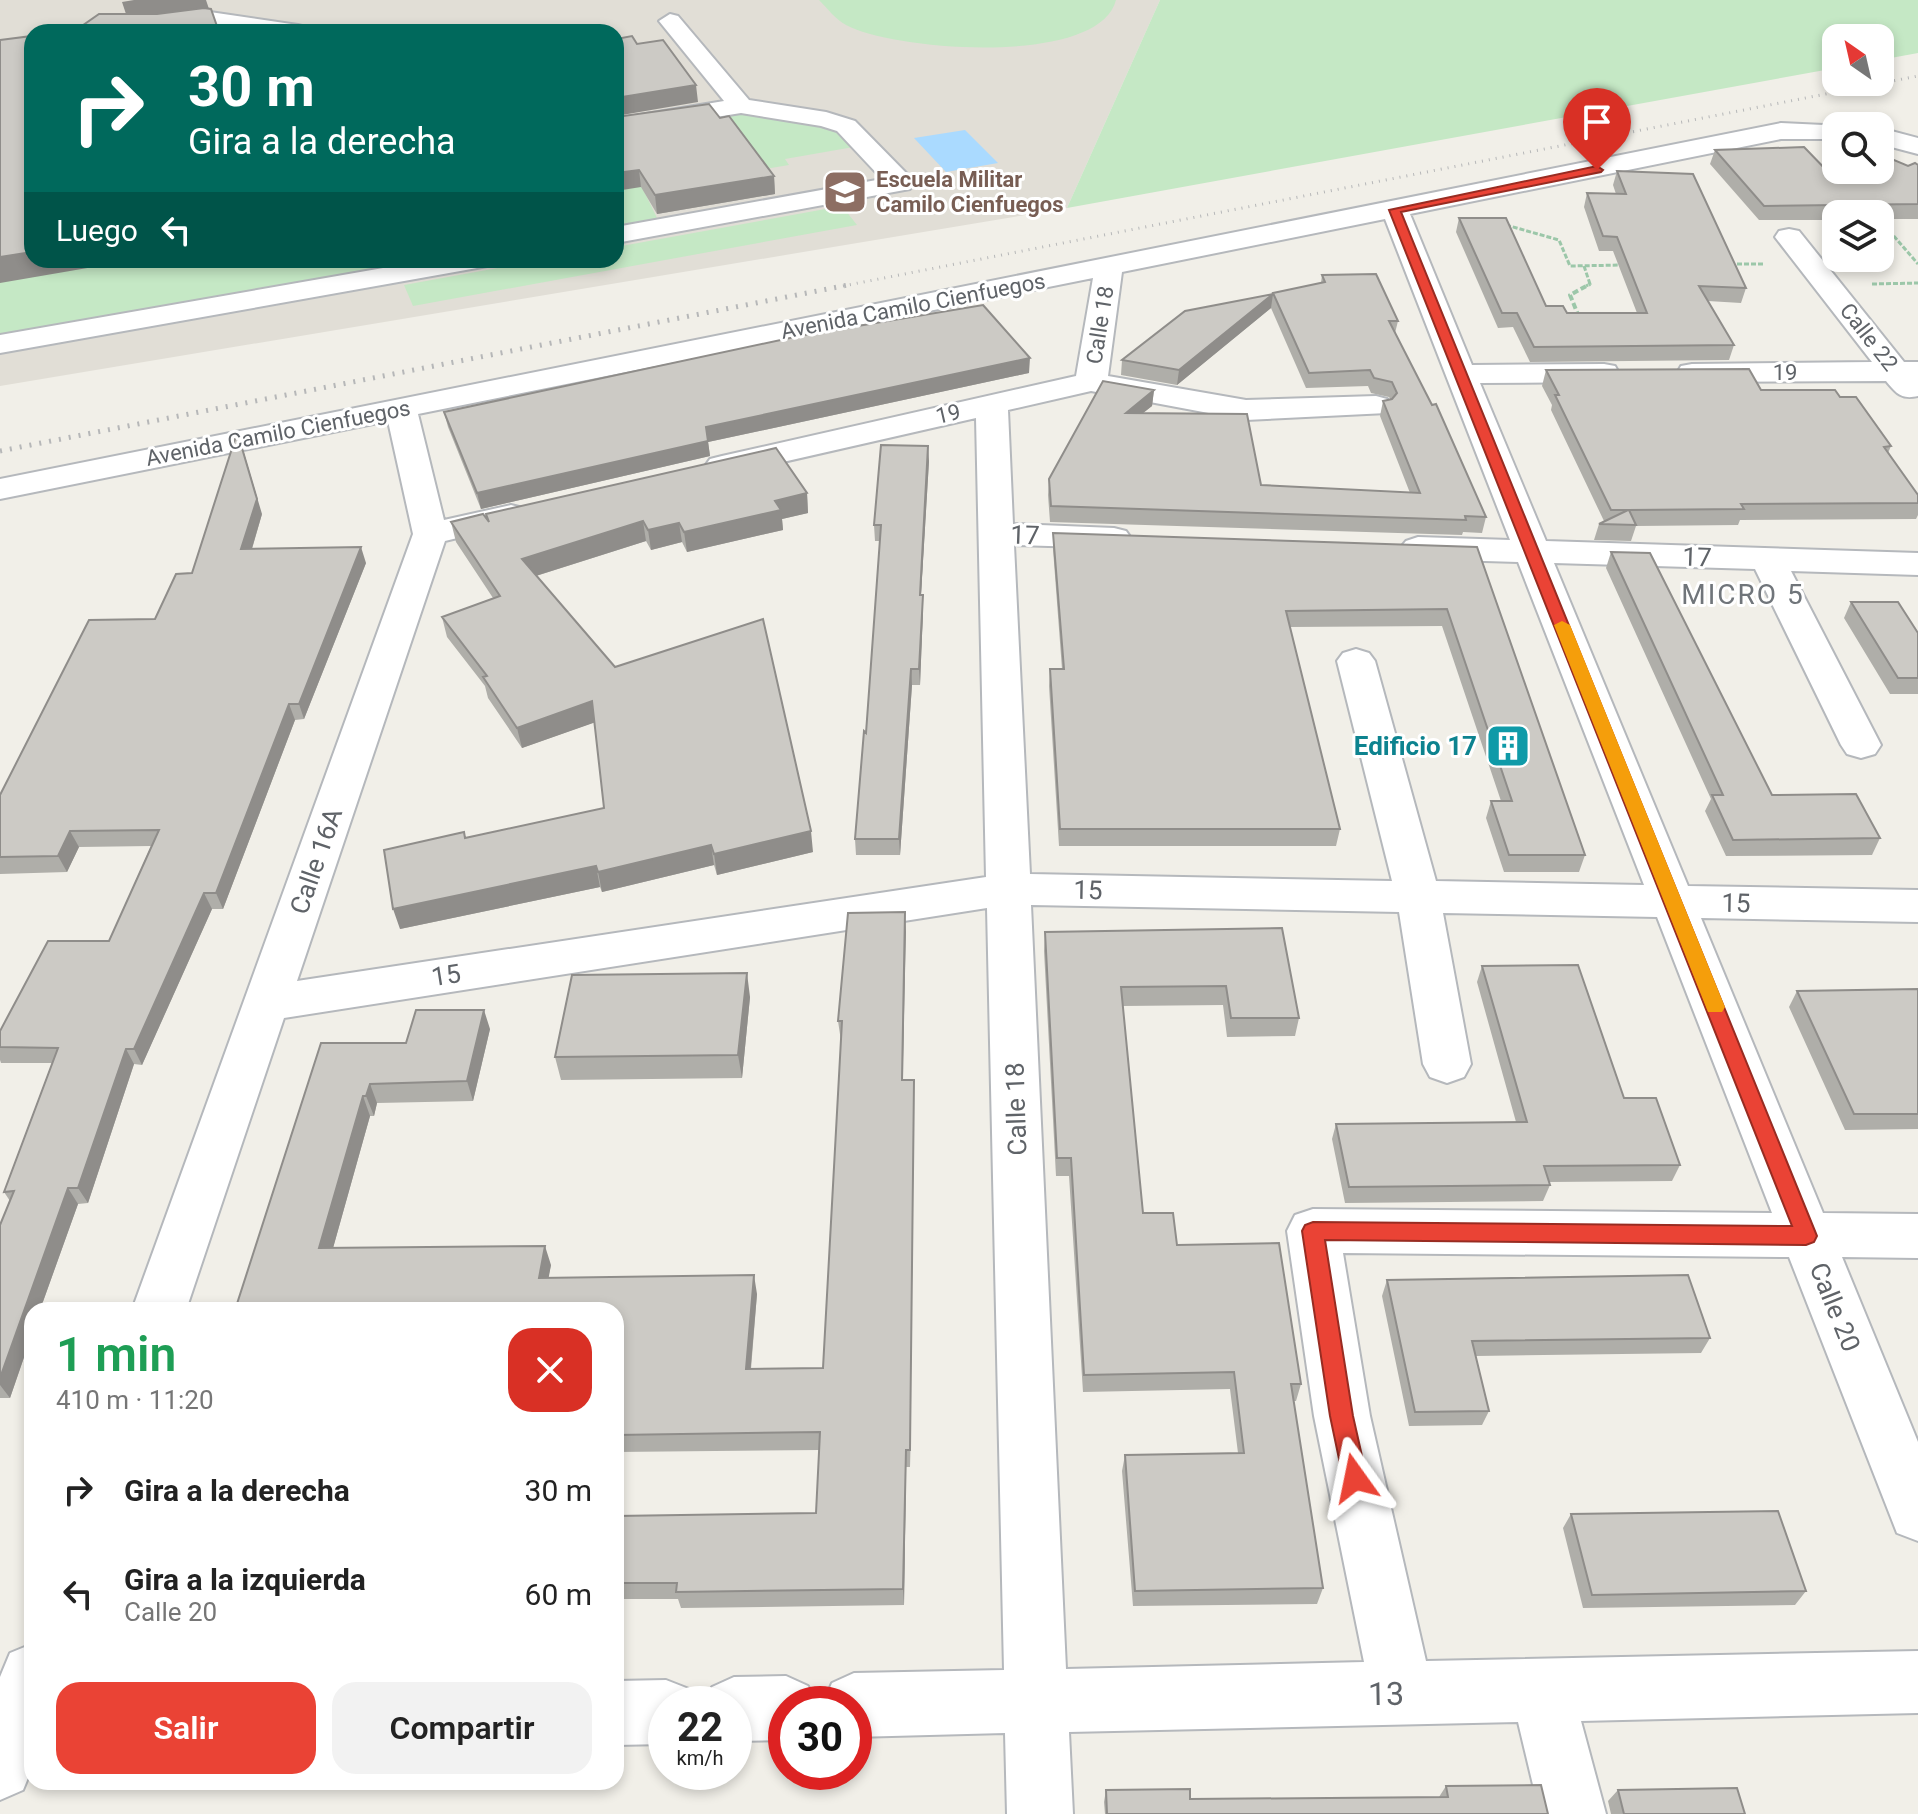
<!DOCTYPE html>
<html lang="es">
<meta charset="utf-8">
<style>
body{margin:0;font-family:Roboto,sans-serif;background:#f2f2f2;color:#222;height:100vh;display:flex;flex-direction:column;font-size:30px;white-space:nowrap}
*{box-sizing:border-box;margin:0}
p{font-size:26px;color:#767676}
.icon{flex:none;width:44px;height:44px;fill:none;stroke:currentColor;stroke-width:2;stroke-linecap:round;stroke-linejoin:round}
.map{position:relative;flex:1;overflow:hidden}
.sheet{position:absolute;left:24px;top:1302px;width:600px;height:488px;display:flex;flex-direction:column;background:#fff;border-radius:24px;box-shadow:0 4px 12px #0003}
.sheet>*{flex:none}
.guide{position:absolute;left:24px;top:24px;width:600px;height:244px;border-radius:24px;box-shadow:0 4px 12px #0003;background:#00695c;color:#fff;overflow:hidden}
.needle{width:52px;rotate:326deg}
.fabs{position:absolute;left:1822px;top:24px;display:grid;gap:16px}
.fabs a{display:grid;place-items:center;width:72px;height:72px;border-radius:16px;background:#fff;box-shadow:0 4px 12px #0003;font-size:40px}
.speed{position:absolute;left:648px;top:1686px;display:flex;gap:16px;font-size:40px;font-weight:700;text-align:center}
.speed>*{display:grid;place-content:center;width:104px;height:104px;border-radius:50%;background:#fff;box-shadow:0 4px 12px #0003;line-height:1}
.speed small{font-size:20px;font-weight:400}
.speed .limit{border:12px solid #d22;background:#fff;color:#111}
.pin{position:absolute;display:grid;place-items:center;width:68px;height:68px;color:#fff;margin:-82px -34px;border-radius:50% 50% 50% 0;rotate:-45deg;box-shadow:0 0 8px #0007}
.pin .icon{rotate:45deg}
.me{position:absolute;width:88px;margin:-44px;rotate:348deg;stroke-linejoin:round;filter:drop-shadow(0 0 6px #0008)}
.turn{display:flex;align-items:center;gap:28px;height:168px;padding:0 32px;font-size:36px}
.turn .icon{width:104px;height:104px;stroke-width:2.5}
.turn b{display:block;font-size:56px;line-height:68px}
.then{display:flex;align-items:center;height:76px;padding:0 32px;background:#0003;gap:16px;font-size:30px}
.round{display:grid;place-items:center;flex:none;width:84px;height:84px;border-radius:24px;background:#f2f2f2}
.overview{display:flex;align-items:center;justify-content:space-between;height:136px;padding:0 32px}
h1{font-size:48px;font-weight:600;line-height:60px;color:#1e9e55}
.button{display:flex;gap:16px;margin-top:auto;padding:16px 32px}
.button a{flex:1;height:92px;border-radius:24px;background:#ea4335;color:#fff;font-size:32px;font-weight:600;line-height:92px;text-align:center}
.button a+a{background:#f2f2f2;color:#222}
ul{padding:0;list-style:none}
li{display:flex;align-items:center;gap:24px;height:104px;padding:0 32px}
li div{flex:1}
li b{display:block;font-size:30px}
li em{font-style:normal}
.map>svg:first-child{display:block}
.education{fill:#e1ded6;fill-rule:evenodd}
.green{fill:#c5e8c5}
.water{fill:#aadaff}
.lines{fill:none;stroke-linecap:round;stroke-linejoin:round}
.minor-casing{stroke:#b5b8bc;stroke-width:4}
.path-far1{stroke:#9cc7a9;stroke-width:3;stroke-dasharray:5 2;stroke-linecap:butt}
.path{stroke:#9cc7a9;stroke-width:4;stroke-dasharray:6 3;stroke-linecap:butt}
.minor{fill:#fff;fill-rule:evenodd}
.rail-far1{stroke:#b6b7b8;stroke-width:3;stroke-dasharray:1 6;stroke-linecap:butt}
.rail{stroke:#b6b7b8;stroke-width:5;stroke-dasharray:2 8;stroke-linecap:butt}
.wall{fill:#afaea9}
.shaded-wall{fill:#8f8d8a}
.building{fill:#cccac5;stroke:#8f8d8a;stroke-width:2}
.route{fill:#ea4335;stroke:#982c22;stroke-width:2}
.slow{fill:#f59e0b}
.labels{text-anchor:middle;dominant-baseline:central;stroke-width:6;stroke-linejoin:round;paint-order:stroke}
.far-education-label{font-size:22px;font-weight:bold;fill:#785e54;stroke:#fff;text-anchor:start}
.far-street-label{font-size:22px;fill:#5f6368;stroke:#fff}
.street-label{font-size:26px;fill:#5f6368;stroke:#fff}
.culture-label{font-size:26px;font-weight:bold;fill:#0d838f;stroke:#fff;text-anchor:end}
.neighbourhood-label{font-size:28px;letter-spacing:2px;fill:#70757a;stroke:#fff}
.near-street-label{font-size:32px;fill:#5f6368;stroke:#fff}
</style>
<div class="map">
<svg width="1918" height="1814" viewBox="0 0 1918 1814">
<rect width="100%" height="100%" fill="#f1efe8"/>
<path class="education" d="M0,0H1160L1067,208L0,386ZM32,32H616V260H32Z"/>
<path class="green" d="M819,0H1116C1099,67 894,51 846,25C836,20 827,8 819,0Z
M1160,0H1918V53L1880,60V38H1836V68L1067,208Z
M0,47L32,260H489L0,344Z
M741,106L826,119L865,145L785,159L789,165L643,189L657,218L616,228V126Z
M842,206L857,225L413,306L404,285L541,260H616V247Z"/>
<path class="water" d="M965,130L998,163L946,172L914,138Z"/>
<g class="lines">
<g class="minor-casing">
<path id="minor" d="M210,12L298,25L306,27L309,32H252L210,26L163,32H102L105,27L113,25Z
M670,14L678,16L749,100L826,112L855,121L910,177L914,183L910,189L616,243V227L882,179L837,131L821,126L741,113L616,133V119L724,101L659,21Z
M1781,123L1845,126H1836V139H1781L1410,214L1472,365L1604,364L1615,366L1619,373L1615,380L1604,382L1480,383L1546,541L1918,553V575L1791,571L1881,745L1875,754L1861,758L1847,754L1841,745L1755,569L1554,563L1688,886L1918,890V922L1701,918L1823,1213L1918,1214V1258L1842,1257L1918,1442V1541L1897,1533L1789,1257L1343,1253L1370,1416L1426,1661L1918,1651V1713L1581,1721L1606,1814H1540L1518,1722L1069,1732L1073,1814H1007L1005,1733L854,1737V1704H823L832,1683L854,1673L1004,1670L987,908L284,1018L186,1310H132L413,534L388,421L0,499V479ZM1385,219L1510,540L1418,537L1406,541L1400,548L1406,555L1418,559L1518,562L1644,885L1436,881L1375,661L1369,653L1356,649L1343,653L1337,661L1392,881L1030,874L1014,545L1114,548L1126,545L1131,538L1126,531L1114,528L1013,524L1008,410L1091,391L1246,420L1387,413L1392,406L1387,399L1376,396L1246,400L1108,376L1122,272ZM1093,278L1076,376L722,456L710,459L705,466L710,473L722,476L976,418L986,877L297,981L445,541L523,522L528,515L523,508L511,505L444,520L418,414ZM1031,905L1399,912L1423,1064L1430,1077L1447,1083L1464,1077L1471,1064L1443,913L1657,917L1772,1213L1313,1209L1295,1215L1287,1231L1314,1416L1364,1662L1066,1669Z
M1880,128L1918,138V154L1880,144Z
M1789,229L1799,231L1904,362H1918V396C1901,400 1896,393 1886,381L1692,382L1681,380L1677,373L1681,366L1692,364L1872,362L1775,237L1779,231Z
M429,260H491L487,266L477,268L0,353V335Z
M32,1644V1768L23,1790L0,1800V1677L10,1653Z
M786,1676L808,1686L816,1704H786V1740L734,1741V1704H704L712,1687L734,1677Z
M666,1680L689,1689L695,1704H666V1744L616,1745V1681Z"/>
</g>
<path class="path-far1" d="M1880,220L1918,264
M1506,225L1559,240L1570,266L1624,265
M1730,264H1764
M1584,266L1590,284L1586,286
M1872,284L1918,283"/>
<path class="path" d="M1579,317L1570,295L1590,284"/>
<use href="#minor" class="minor"/>
<path class="rail-far1" d="M843,286L1918,76"/>
<path class="rail" d="M0,451L853,284"/>
</g>
<path class="wall" d="M616,117L720,118L774,176L775,194L657,214L641,187Z
M1715,150L1833,177L1918,165V219H1880V214H1836V220H1759L1710,164Z
M1617,171L1746,288L1741,303L1708,301L1734,345L1729,360L1530,362L1513,327L1498,328L1456,232L1459,218L1546,306L1567,313H1637L1613,251H1599L1584,207L1587,193L1616,194L1613,185Z
M1322,275L1398,321L1395,333L1486,517L1482,533L1463,532L1462,535L1050,522L1048,495L1049,479L1154,390L1152,406L1143,413L1261,485L1410,493L1380,416L1383,401L1391,400L1389,397L1371,393L1368,386L1306,388L1271,308L1273,293L1321,283Z
M1273,294L1271,308L1177,385L1121,375L1122,360Z
M1546,370L1840,397L1891,446L1888,453L1918,495V515L1916,519L1740,520L1738,525L1636,526L1631,541L1594,540L1599,524L1604,521L1551,410L1552,405L1542,386Z
M1029,373L708,442L710,456L481,509L448,427L444,412Z
M929,461L921,595L923,611L920,685H912L900,855H856L855,839L866,733L880,541H875L874,525Z
M807,493L808,513L782,519L783,530L687,552L682,542L651,550L646,541L536,576L615,667L813,852L717,875L714,865L602,892L600,887L400,929L466,838L604,808L595,722L522,748L488,698L485,686L447,637L442,617L493,598L456,542L451,522L488,519L486,514Z
M262,514L252,549L366,563L304,719L295,720L223,909H212L142,1065L134,1064L88,1203L78,1204L40,1310H32V1334L10,1398H0V1225L10,1201L4,1192L52,1063H1L0,1060V1031L109,941L151,846L79,847L67,872L0,874V795L155,619L192,573Z
M1053,533L1477,547L1585,855L1579,872H1504L1486,818L1491,801H1501L1442,626L1290,627L1340,829L1336,846H1059L1049,686L1050,669H1062L1053,549Z
M1611,552L1772,795L1880,838L1872,855L1726,856L1705,811L1711,799L1606,568Z
M1851,602L1918,633V694H1890L1844,618Z
M905,912L903,1080H914V1099L910,1467H906L904,1605L681,1608L678,1599H616V1516L816,1513L819,1450L616,1452V1310H235L321,1043H406L490,1029L473,1101L377,1103L374,1116H370L333,1248L551,1265L548,1278L757,1294L751,1369L823,1368L841,1041L838,1021Z
M1282,928L1299,1018L1295,1036L1227,1037L1223,1005L1123,1006L1143,1213L1177,1245L1301,1384L1296,1401H1293L1323,1588L1317,1604L1133,1606L1122,1471L1125,1455L1238,1453L1230,1389L1083,1392L1069,1176H1056L1044,951L1045,932Z
M1482,966L1624,1098L1680,1165L1672,1181L1549,1182L1550,1185L1543,1201L1345,1203L1332,1139L1336,1124L1516,1122L1477,982Z
M1918,989V1129L1845,1130L1789,1007L1797,991Z
M750,997L742,1078L561,1080L555,1057Z
M1387,1280L1710,1338L1701,1353L1476,1356L1489,1411L1482,1425L1409,1426L1382,1296Z
M1571,1514L1806,1591L1795,1605L1583,1608L1563,1528Z
M1446,1786L1548,1814H1105L1104,1802L1106,1790L1190,1799L1439,1797Z
M1618,1790L1745,1814H1611L1608,1801Z"/>
<path class="shaded-wall" d="M134,0H206L209,9L128,20L122,2Z
M696,85L698,102L616,116V98Z
M639,170L641,187L616,191V173Z
M774,176L775,194L657,214L655,195Z
M32,252V260H134L0,283V257Z
M1273,294L1271,308L1177,385L1179,370Z
M1030,358L1029,373L708,442L706,427Z
M1154,390L1152,406L1124,428L1126,413Z
M708,441L710,456L481,509L477,493Z
M928,446L929,461L920,611V595Z
M244,453L262,514L247,565L241,549Z
M807,493L808,513L782,519L783,530L687,552L684,532L775,501Z
M643,521L646,541L526,579L522,559Z
M679,523L682,542L651,550L648,530Z
M361,547L366,563L304,719L299,704Z
M923,595V611L920,685L919,669Z
M911,669L912,685L900,855L899,839Z
M592,701L596,722L522,748L517,728Z
M289,704L295,720L223,909L216,893Z
M70,831L79,847L67,872L58,856Z
M811,831L813,852L717,875L714,854Z
M711,845L714,865L602,892L598,872Z
M596,866L600,887L400,929L393,909Z
M204,893L212,909L142,1065L134,1049Z
M905,912L906,932L902,1100V1080Z
M747,973L750,997L742,1078L738,1055Z
M484,1010L490,1029L473,1101L467,1081Z
M126,1049L134,1064L88,1203L78,1188Z
M914,1080V1099L910,1467V1450Z
M370,1084L377,1103L374,1116L366,1096Z
M363,1096L370,1116L328,1266L319,1248Z
M68,1188L78,1204L40,1310H32V1334L10,1398L0,1385V1378Z
M545,1246L551,1265L545,1297L539,1278Z
M754,1275L757,1294L749,1387L746,1369Z
M906,1450V1467L904,1605L903,1589Z"/>
<path class="building" d="M204,8L211,9L219,32H62L76,30L99,14H157Z
M308,26L347,32H297Z
M32,36V252L0,257V40Z
M632,36L637,44L663,40L696,85L616,98V39Z
M709,104L720,118L729,116L774,176L655,195L639,170L616,173V117Z
M1804,147L1833,177L1852,170H1880V160L1887,157L1908,166L1915,163L1918,165V204L1764,206L1715,150Z
M1617,171L1693,174L1746,288L1699,286L1734,345L1534,347L1517,313H1502L1459,218H1506L1546,306H1563L1567,313H1647L1617,237L1603,236L1587,193L1626,194Z
M1376,274L1398,321H1389L1432,405L1436,404L1486,517L1465,516L1466,520L1051,506L1049,479L1103,381L1154,390L1126,413L1247,414L1261,485L1420,493L1383,401L1392,399L1397,393L1392,382L1374,378L1370,370L1309,373L1273,293L1325,282L1322,275Z
M1273,294L1179,370L1122,360L1185,311Z
M983,305L1030,358L706,427L708,441L477,493L444,412L804,335Z
M1749,369L1761,390H1835L1840,397H1856L1891,446L1884,447L1918,495V503L1741,504L1744,509L1629,510L1636,525L1599,524L1628,510H1611L1555,395H1559L1546,370Z
M239,438L257,499L241,549L361,547L299,704H289L216,893H204L134,1049H126L78,1188H68L0,1378V1225L14,1191L4,1192L58,1048L0,1047V1031L48,941H109L159,830L70,831L58,856L0,857V795L89,620L155,619L176,574L192,573L235,439Z
M881,445L928,446L920,595H923L919,669H911L899,839H855L864,731L866,733L881,525H874Z
M776,448L807,493L775,501L781,510L684,532L679,523L648,530L643,521L522,559L615,667L763,619L811,831L714,854L711,845L598,872L596,866L393,909L384,850L464,832L465,838L604,808L592,701L517,728L483,677L487,676L442,617L500,596L451,522L483,514L489,522L486,514Z
M1053,533L1477,547L1585,855H1509L1491,801H1512L1447,609L1286,611L1340,829H1060L1050,669H1064Z
M1611,552L1650,553L1772,795L1856,794L1880,838L1733,840L1712,795H1723Z
M1851,602H1898L1918,633V678H1898Z
M905,912L902,1080H914L910,1450H906L903,1589L676,1592L677,1583H616V1516L816,1513L820,1432L616,1435V1310H235L321,1043H406L416,1010H484L467,1081L370,1084L366,1096H363L319,1248L545,1246L539,1278L754,1275L746,1369L823,1368L842,1021H838L848,913Z
M1282,928L1299,1018H1231L1226,986L1121,987L1143,1213H1173L1177,1245L1279,1243L1301,1384H1291L1323,1588L1135,1591L1125,1455L1244,1453L1234,1372L1084,1375L1071,1158H1057L1045,932Z
M1578,965L1624,1098H1656L1680,1165L1544,1166L1550,1185L1349,1187L1336,1124L1527,1122L1482,966Z
M747,973L738,1055L555,1057L572,975Z
M1918,989V1114H1854L1797,991Z
M1688,1275L1710,1338L1472,1341L1489,1411L1415,1412L1387,1280Z
M1778,1511L1806,1591L1592,1595L1571,1514Z
M1541,1785L1548,1814H1107L1106,1790L1190,1789V1799L1448,1797L1446,1786Z
M1737,1788L1745,1814H1624L1618,1790Z"/>
<path class="route" d="M1597,166L1603,170L1601,172L1401,212L1817,1236L1814,1242L1806,1245L1325,1240L1353,1416L1367,1478L1363,1486L1355,1489L1347,1486L1343,1478L1330,1416L1302,1231L1305,1225L1313,1222L1792,1226L1389,210Z"/>
<path class="slow" d="M1562,621L1570,625L1725,1007L1722,1012H1708L1706,1007L1554,625Z"/>
<defs>
<g id="school-square" transform="scale(2.3)"><rect x="-9" y="-9" width="18" height="18" rx="4" fill="#8d6e63" stroke="#fff"/><path d="M0-5L7-2L0 1L-7-2ZM-4 1L0 2.5L4 1V4Q0 6-4 4Z" fill="#fff"/></g>
<g id="building-square" transform="scale(2.3)"><rect x="-9" y="-9" width="18" height="18" rx="4" fill="#0f9aa8" stroke="#fff"/><path d="M-4-6H4V6H1V3H-1V6H-4ZM-2.5-4.3h1.7v1.8h-1.7ZM.8-4.3h1.7v1.8H.8ZM-2.5-1h1.7V.8h-1.7ZM.8-1h1.7V.8H.8Z" fill="#fff"/></g>
</defs>
<g fill-rule="evenodd">
<use href="#school-square" x="845" y="192"/>
<use href="#building-square" x="1508" y="746"/>
</g>
<g class="labels">
<g class="far-education-label">
<text x="876" y="179">Escuela Militar<tspan x="876" dy="25">Camilo Cienfuegos</tspan></text>
</g>
<g class="far-street-label">
<text transform="translate(913 306) rotate(-11)">Avenida Camilo Cienfuegos</text>
<text transform="translate(1100 325) rotate(-81)">Calle 18</text>
<text transform="translate(1869 337) rotate(52)">Calle 22</text>
<text x="1785" y="372">19</text>
<text transform="translate(948 414) rotate(-13)">19</text>
<text transform="translate(278 433) rotate(-11)">Avenida Camilo Cienfuegos</text>
</g>
<g class="street-label">
<text transform="translate(1025 535) rotate(2)">17</text>
<text transform="translate(1697 557) rotate(2)">17</text>
<text transform="translate(316 861) rotate(-71)">Calle 16A</text>
<text transform="translate(1088 890) rotate(1)">15</text>
<text transform="translate(1736 903) rotate(1)">15</text>
<text transform="translate(446 975) rotate(-9)">15</text>
<text transform="translate(1016 1109) rotate(-92)">Calle 18</text>
<text transform="translate(1835 1307) rotate(68)">Calle 20</text>
</g>
<g class="culture-label">
<text x="1477" y="746">Edificio 17</text>
</g>
<g class="neighbourhood-label">
<text x="1743" y="594">MICRO 5</text>
</g>
<g class="near-street-label">
<text transform="translate(1386 1694) rotate(-1)">13</text>
</g>
</g>
</svg>
<div class="fabs">
<a><svg class="needle" viewBox="-14 -14 28 28"><path d="M0-13l5 13h-10z" fill="#e53935"/><path d="M0 13l5-13h-10z" fill="#767676"/></svg></a>
<a><svg class="icon" aria-label="search" viewBox="0 0 24 24"><circle cx="10" cy="10" r="6"/><path d="M15 15l6 6"/></svg></a>
<a><svg class="icon" aria-label="layers" viewBox="0 0 24 24"><path d="M12 4l9 5-9 5-9-5zM3 14l9 5 9-5"/></svg></a>
</div>
<div class="speed"><div>22<small>km/h</small></div><div class="limit">30</div></div>
<div class="pin" style="left:1597px;top:170px;background:#d93025"><svg class="icon" aria-label="arrive" viewBox="0 0 24 24"><path d="M6 21V4h12l-3 4 3 4H6"/></svg></div>
<svg class="me" style="left:1355px;top:1478px" viewBox="-20 -20 40 40"><path d="M0-17L14 15 0 8-14 15z" fill="#ea4335" stroke="#fff" stroke-width="4"/></svg>
<div class="guide">
<div class="turn"><svg class="icon" aria-label="right" viewBox="0 0 24 24"><path d="M7 20v-9h11M14 6l5 5-5 5"/></svg><div><b>30 m</b>Gira a la derecha</div></div>
<div class="then">Luego<svg class="icon" aria-label="left" viewBox="0 0 24 24"><path d="M17 20v-9H6M10 6l-5 5 5 5"/></svg></div>
</div>
<section class="sheet">
<div class="overview"><div><h1>1 min</h1><p>410 m · 11:20</p></div><a class="round" style="background:#d93025;color:#fff"><svg class="icon" aria-label="close" viewBox="0 0 24 24"><path d="M6 6l12 12M18 6L6 18"/></svg></a></div>
<ul>
<li><svg class="icon" aria-label="right" viewBox="0 0 24 24"><path d="M7 20v-9h11M14 6l5 5-5 5"/></svg><div><b>Gira a la derecha</b></div><em>30 m</em></li>
<li><svg class="icon" aria-label="left" viewBox="0 0 24 24"><path d="M17 20v-9H6M10 6l-5 5 5 5"/></svg><div><b>Gira a la izquierda</b><p>Calle 20</p></div><em>60 m</em></li>
</ul>
<div class="button"><a>Salir</a><a>Compartir</a></div>
</section>
</div>
